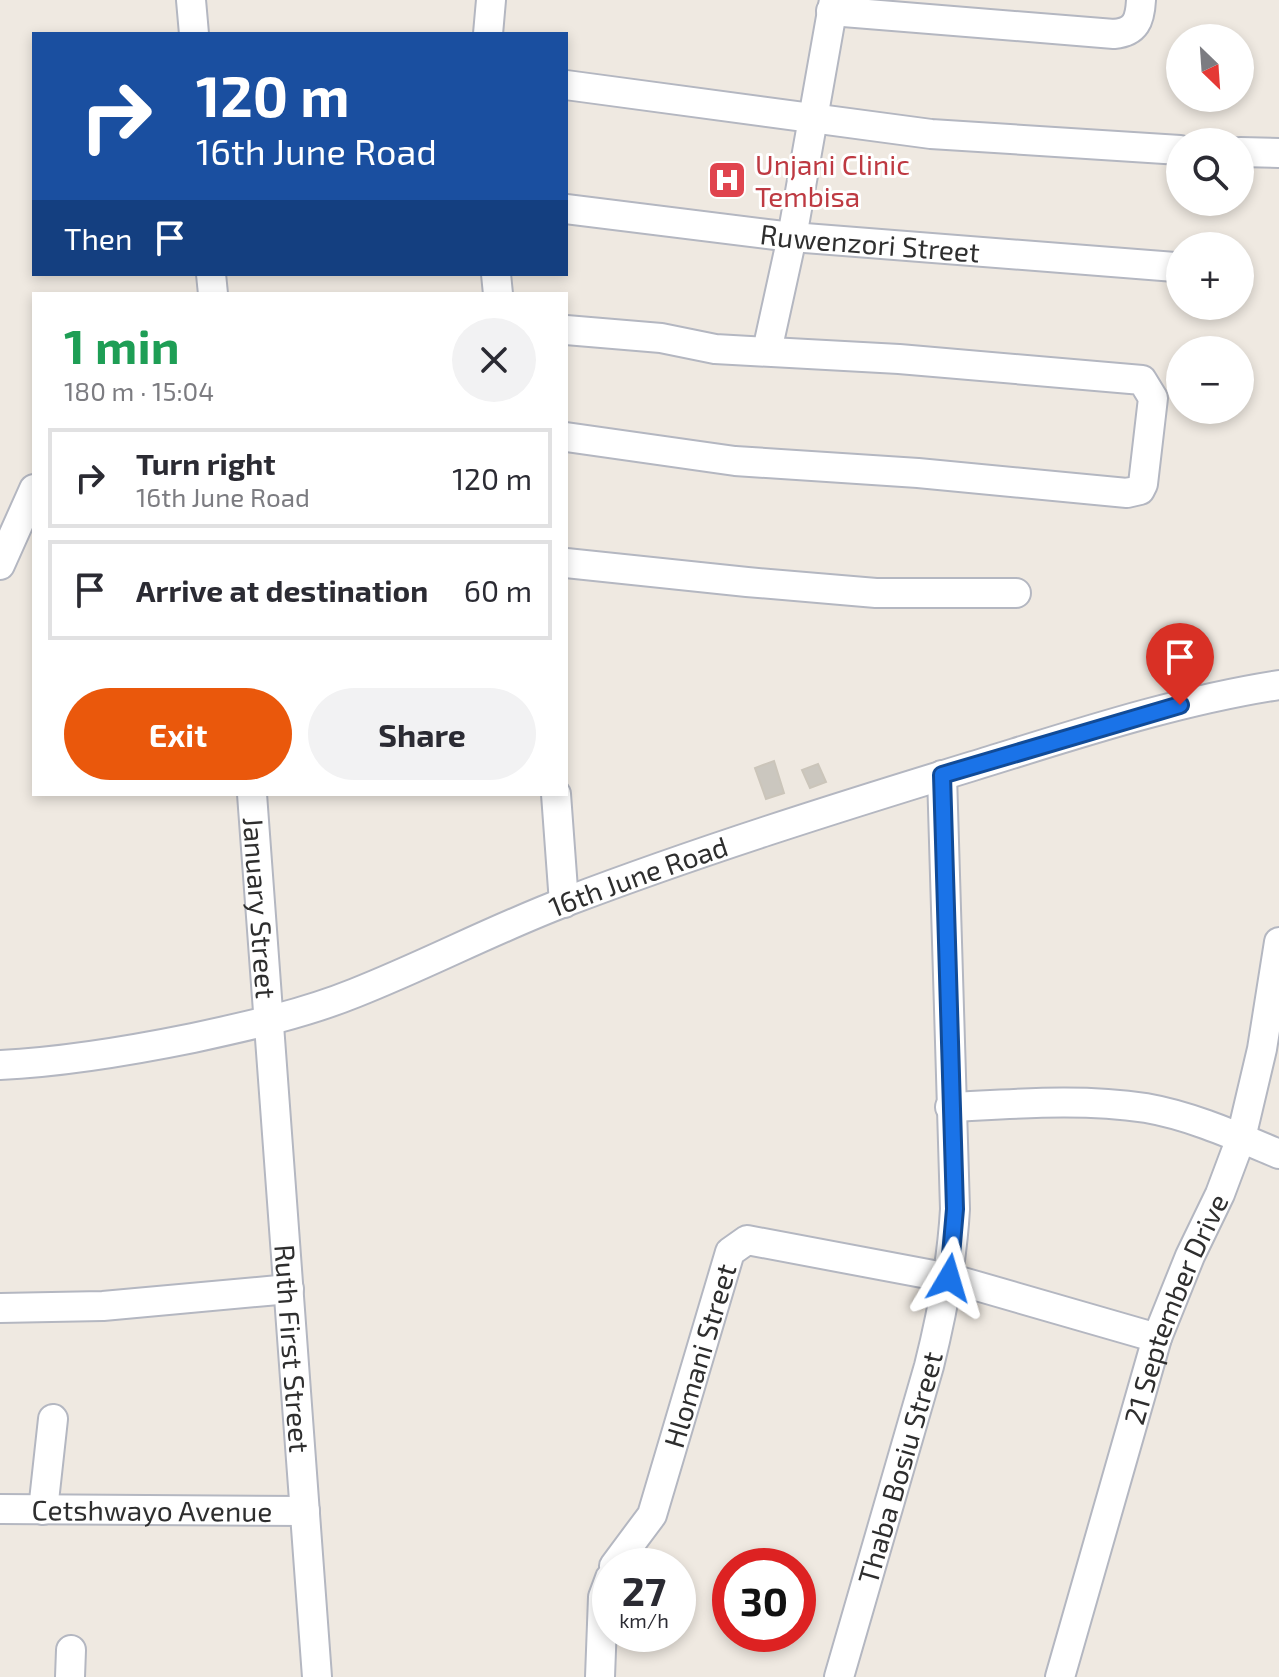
<!DOCTYPE html>
<meta charset="utf-8">
<style>
body{margin:0;font-family:"Exo 2",sans-serif;background:#f2f2f3;color:#2b2b33;height:100vh;display:flex;flex-direction:column;font-size:30px;white-space:nowrap}
*{box-sizing:border-box;margin:0}
p{font-size:26px;color:#7c7c81}
.icon{flex:none;width:44px;height:44px;fill:none;stroke:currentColor;stroke-width:2;stroke-linecap:round;stroke-linejoin:round}
.map{position:relative;flex:1;overflow:hidden}
.side{position:absolute;left:32px;top:292px;width:536px;height:504px;display:flex;flex-direction:column;background:#fff;border-radius:0px;box-shadow:0 4px 12px #0003}
.side>*{flex:none}
.hud{position:absolute;left:32px;top:32px;width:536px;height:244px;border-radius:0px;box-shadow:0 4px 12px #0003;background:#1a4fa0;color:#fff;overflow:hidden}
.needle{width:52px;rotate:155deg}
.tools{position:absolute;left:1166px;top:24px;display:grid;gap:16px}
.tools a{display:grid;place-items:center;width:88px;height:88px;border-radius:50%;background:#fff;box-shadow:0 4px 12px #0003;font-size:40px}
.speed{position:absolute;left:592px;top:1548px;display:flex;gap:16px;font-size:40px;font-weight:700;text-align:center}
.speed>*{display:grid;place-content:center;width:104px;height:104px;border-radius:50%;background:#fff;box-shadow:0 4px 12px #0003;line-height:1}
.speed small{font-size:20px;font-weight:400}
.speed .limit{border:12px solid #d22;background:#fff;color:#111}
.pin{position:absolute;display:grid;place-items:center;width:68px;height:68px;color:#fff;margin:-82px -34px;border-radius:50% 50% 50% 0;rotate:-45deg;box-shadow:0 0 8px #0007}
.pin .icon{rotate:45deg}
.me{position:absolute;width:88px;margin:-44px;rotate:7deg;stroke-linejoin:round;filter:drop-shadow(0 0 6px #0008)}
.turn{display:flex;align-items:center;gap:28px;height:168px;padding:0 32px;font-size:36px}
.turn .icon{width:104px;height:104px;stroke-width:2.5}
.turn b{display:block;font-size:56px;line-height:68px}
.then{display:flex;align-items:center;height:76px;padding:0 32px;background:#0003;gap:16px;font-size:30px}
.round{display:grid;place-items:center;flex:none;width:84px;height:84px;border-radius:42px;background:#f2f2f3}
.overview{display:flex;align-items:center;justify-content:space-between;height:136px;padding:0 32px}
h1{font-size:48px;font-weight:700;line-height:60px;color:#1e9e55}
.cta{display:flex;gap:16px;margin-top:auto;padding:16px 32px}
.cta a{flex:1;height:92px;border-radius:48px;background:#ea580c;color:#fff;font-size:32px;font-weight:700;line-height:92px;text-align:center}
.cta a+a{background:#f2f2f3;color:#2b2b33}
ul{padding:0;list-style:none}
li{display:flex;align-items:center;gap:24px;height:100px;margin:0 16px 12px;padding:0 16px;border:4px solid #e1e1e2;border-radius:0px}
li div{flex:1}
li b{display:block;font-size:30px}
li em{font-style:normal}
.map>svg:first-child{display:block}
.building{fill:#cbc7bf;stroke:#cbc5ba;stroke-width:2}
.lines{fill:none;stroke-linecap:round;stroke-linejoin:round}
.minor-casing{stroke:#b4b7c1;stroke-width:32}
.minor{stroke:#fff;stroke-width:28}
.route-casing{stroke:#114b97;stroke-width:20}
.route{stroke:#1a73e8;stroke-width:14}
.labels{text-anchor:middle;dominant-baseline:central;stroke-width:6;stroke-linejoin:round;paint-order:stroke}
.health-label{font-size:28px;fill:#be3a42;stroke:#fff;text-anchor:start}
.street-label{font-size:28px;fill:#2e2e2e;stroke:#fff}
</style>
<div class="map">
<svg width="1279" height="1677" viewBox="0 0 1279 1677">
<rect width="100%" height="100%" fill="#efe9e1"/>
<path class="building" d="M774,761L784,793L766,799L755,768Z
M818,764L826,782L810,788L802,770Z"/>
<g class="lines">
<g class="minor-casing">
<g id="minor">
<path d="M191,0L194,34"/>
<path d="M831,11L1114,34C1136,32 1140,20 1141,0"/>
<path d="M488,34L491,0"/>
<path d="M566,85L931,134L1180,150"/>
<path d="M1240,152L1279,153"/>
<path id="s1" d="M566,209L792,237L1175,267"/>
<path d="M211,274L213,294"/>
<path d="M496,274L498,294"/>
<path d="M566,330L661,338L715,349L899,359L1142,380L1153,398L1143,484L1140,490L1127,493L918,473L735,461L566,437"/>
<path d="M767,351L792,237L834,0"/>
<path d="M566,563L747,582L876,593H1016"/>
<path d="M0,565L34,489"/>
<path id="s2" d="M252,794L317,1677"/>
<path d="M556,794L564,903"/>
<path id="s3" d="M0,1065C65,1062 129,1051 193,1038C248,1026 303,1014 355,993C426,965 494,929 565,902C699,851 836,808 973,766C1074,735 1175,701 1279,685"/>
<path d="M950,1107C1015,1104 1080,1098 1146,1108C1192,1116 1236,1136 1279,1154"/>
<path d="M0,1308L103,1306L289,1289"/>
<path id="s4" d="M0,1509L305,1511"/>
<path d="M43,1510L53,1419"/>
<path id="s5" d="M614,1566L652,1515L730,1252L747,1240L949,1278L1157,1338"/>
<path d="M70,1677L71,1650"/>
<path d="M600,1677L603,1597L610,1578"/>
<path id="s6" d="M839,1677L929,1366C942,1314 952,1263 955,1209L942,775"/>
<path id="s7" d="M1060,1677L1157,1338L1190,1256L1220,1194L1241,1138L1262,1049L1279,942"/>
</g>
</g>
<use href="#minor" class="minor"/>
</g>
<g class="lines">
<g class="route-casing">
<path id="route" d="M949,1278L955,1209L942,775L1180,705"/>
</g>
<use href="#route" class="route"/>
</g>
<defs>
<g id="hospital-square" transform="scale(2)"><rect x="-9" y="-9" width="18" height="18" rx="4" fill="#e0444e" stroke="#fff"/><path d="M-5-5h3v3.5h4V-5h3V5h-3V1.5h-4V5h-3Z" fill="#fff"/></g>
</defs>
<g fill-rule="evenodd">
<use href="#hospital-square" x="727" y="180"/>
</g>
<g class="labels">
<g class="health-label">
<text x="755" y="164">Unjani Clinic<tspan x="755" dy="32">Tembisa</tspan></text>
</g>
<g class="street-label">
<text stroke="none"><textPath href="#s1" startOffset="306">Ruwenzori Street</textPath></text>
<text stroke="none"><textPath href="#s3" startOffset="670">16th June Road</textPath></text>
<text stroke="none"><textPath href="#s2" startOffset="114">January Street</textPath></text>
<text stroke="none"><textPath href="#s7" startOffset="386">21 September Drive</textPath></text>
<text stroke="none"><textPath href="#s2" startOffset="556">Ruth First Street</textPath></text>
<text stroke="none"><textPath href="#s5" startOffset="230">Hlomani Street</textPath></text>
<text stroke="none"><textPath href="#s6" startOffset="218">Thaba Bosiu Street</textPath></text>
<text stroke="none"><textPath href="#s4" startOffset="152">Cetshwayo Avenue</textPath></text>
</g>
</g>
</svg>
<div class="tools">
<a><svg class="needle" viewBox="-14 -14 28 28"><path d="M0-13l5 13h-10z" fill="#e53935"/><path d="M0 13l5-13h-10z" fill="#7c7c81"/></svg></a>
<a><svg class="icon" aria-label="search" viewBox="0 0 24 24"><circle cx="10" cy="10" r="6"/><path d="M15 15l6 6"/></svg></a>
<a>+</a>
<a>−</a>
</div>
<div class="speed"><div>27<small>km/h</small></div><div class="limit">30</div></div>
<div class="pin" style="left:1180px;top:705px;background:#d93025"><svg class="icon" aria-label="arrive" viewBox="0 0 24 24"><path d="M6 21V4h12l-3 4 3 4H6"/></svg></div>
<svg class="me" style="left:949px;top:1278px" viewBox="-20 -20 40 40"><path d="M0-17L14 15 0 8-14 15z" fill="#1a73e8" stroke="#fff" stroke-width="4"/></svg>
<div class="hud">
<div class="turn"><svg class="icon" aria-label="right" viewBox="0 0 24 24"><path d="M7 20v-9h11M14 6l5 5-5 5"/></svg><div><b>120 m</b>16th June Road</div></div>
<div class="then">Then<svg class="icon" aria-label="arrive" viewBox="0 0 24 24"><path d="M6 21V4h12l-3 4 3 4H6"/></svg></div>
</div>
<section class="side">
<div class="overview"><div><h1>1 min</h1><p>180 m · 15:04</p></div><a class="round"><svg class="icon" aria-label="close" viewBox="0 0 24 24"><path d="M6 6l12 12M18 6L6 18"/></svg></a></div>
<ul>
<li><svg class="icon" aria-label="right" viewBox="0 0 24 24"><path d="M7 20v-9h11M14 6l5 5-5 5"/></svg><div><b>Turn right</b><p>16th June Road</p></div><em>120 m</em></li>
<li><svg class="icon" aria-label="arrive" viewBox="0 0 24 24"><path d="M6 21V4h12l-3 4 3 4H6"/></svg><div><b>Arrive at destination</b></div><em>60 m</em></li>
</ul>
<div class="cta"><a>Exit</a><a>Share</a></div>
</section>
</div>
